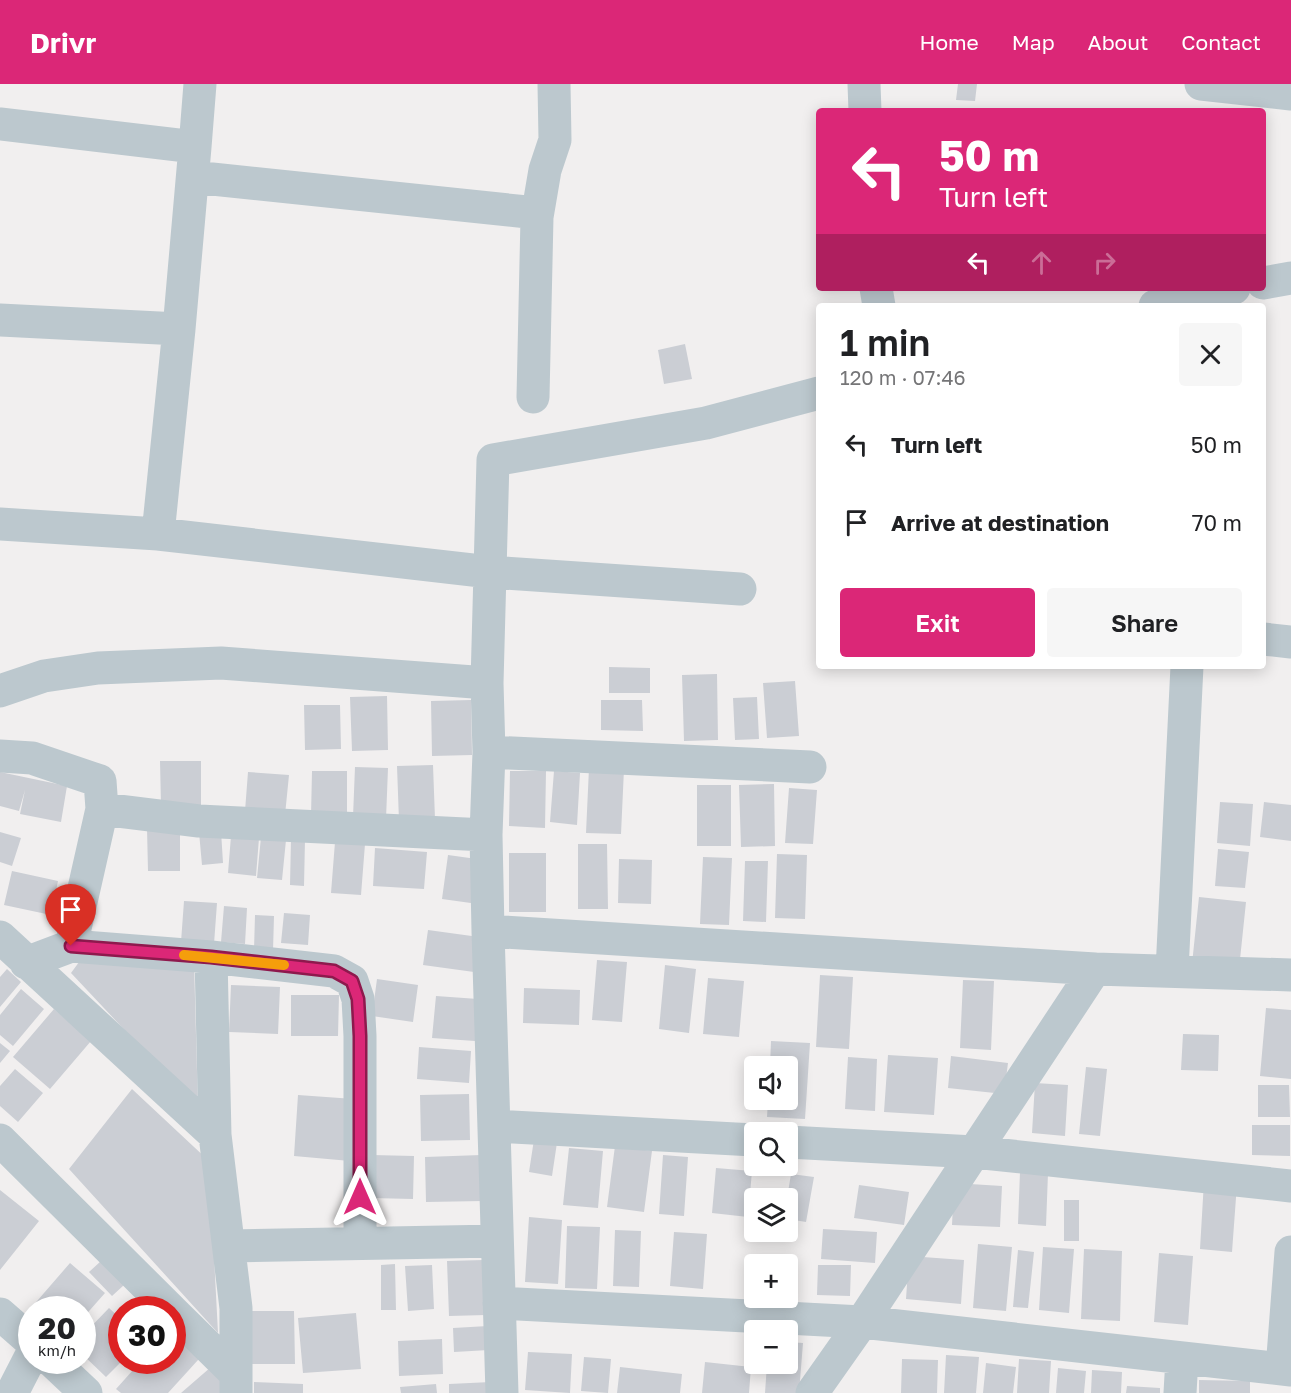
<!DOCTYPE html>
<meta charset="utf-8">
<style>
body{margin:0;font-family:"Golos Text",sans-serif;background:#f6f6f6;color:#202124;height:100vh;display:flex;flex-direction:column;font-size:22px;white-space:nowrap}
*{box-sizing:border-box;margin:0}
p{font-size:20px;color:#757577}
.icon{flex:none;width:33px;height:33px;fill:none;stroke:currentColor;stroke-width:2;stroke-linecap:round;stroke-linejoin:round}
.map{position:relative;flex:1;overflow:hidden}
.sheet{position:absolute;left:816px;top:219px;width:450px;height:366px;display:flex;flex-direction:column;background:#fff;border-radius:6px;box-shadow:0 3px 15px #0003}
.sheet>*{flex:none}
.guide{position:absolute;left:816px;top:24px;width:450px;height:183px;border-radius:6px;box-shadow:0 3px 15px #0003;background:#db2777;color:#fff;overflow:hidden}
.tools{position:absolute;left:744px;top:972px;display:grid;gap:12px}
.tools a{display:grid;place-items:center;width:54px;height:54px;border-radius:6px;background:#fff;box-shadow:0 3px 15px #0003;font-size:30px}
.speed{position:absolute;left:18px;top:1212px;display:flex;gap:12px;font-size:30px;font-weight:700;text-align:center}
.speed>*{display:grid;place-content:center;width:78px;height:78px;border-radius:50%;background:#fff;box-shadow:0 3px 15px #0003;line-height:1}
.speed small{font-size:15px;font-weight:400}
.speed .limit{border:9px solid #d22;background:#fff;color:#111}
.pin{position:absolute;display:grid;place-items:center;width:51px;height:51px;color:#fff;margin:-62px -26px;border-radius:50% 50% 50% 0;rotate:-45deg;box-shadow:0 0 6px #0007}
.pin .icon{rotate:45deg}
.me{position:absolute;width:66px;margin:-33px;rotate:0deg;stroke-linejoin:round;filter:drop-shadow(0 0 4px #0008)}
.turn{display:flex;align-items:center;gap:21px;height:126px;padding:0 24px;font-size:27px}
.turn .icon{width:78px;height:78px;stroke-width:2.5}
.turn b{display:block;font-size:42px;line-height:51px}
.lanes{display:flex;align-items:center;height:57px;padding:0 24px;background:#0003;justify-content:center;gap:30px;direction:ltr}
.lanes .off{opacity:.35}
.round{display:grid;place-items:center;flex:none;width:63px;height:63px;border-radius:6px;background:#f6f6f6}
.head{display:flex;align-items:center;justify-content:space-between;height:102px;padding:0 24px}
h1{font-size:36px;font-weight:600;line-height:45px}
.action{display:flex;gap:12px;margin-top:auto;padding:12px 24px}
.action a{flex:1;height:69px;border-radius:6px;background:#db2777;color:#fff;font-size:24px;font-weight:600;line-height:69px;text-align:center}
.action a+a{background:#f6f6f6;color:#202124}
ul{padding:0;list-style:none}
li{display:flex;align-items:center;gap:18px;height:78px;padding:0 24px}
li div{flex:1}
li b{display:block;font-size:22px}
li em{font-style:normal}
header{display:flex;align-items:center;gap:36px;box-sizing:border-box;height:84px;padding:0 30px;background:#db2777;color:#fff}
header strong{font-size:28px}
nav{display:flex;gap:33px;margin-inline-start:auto;font-size:21px}
.map>svg:first-child{display:block}
.building{fill:#cbced4}
.lines{fill:none;stroke-linecap:round;stroke-linejoin:round}
.minor{stroke:#bcc8ce;stroke-width:33}
.route-casing{stroke:#8e194d;stroke-width:15}
.route{stroke:#db2777;stroke-width:10}
.slow{stroke:#f59e0b;stroke-width:10}
</style>
<header>
<strong>Drivr</strong>
<nav><a>Home</a><a>Map</a><a>About</a><a>Contact</a></nav>
</header>
<div class="map">
<svg width="1291" height="1309" viewBox="0 0 1291 1309">
<rect width="100%" height="100%" fill="#f1efef"/>
<path class="building" d="M958,0H977L975,17L956,16Z
M685,260L692,295L664,300L658,266Z
M609,583L650,584V609H609Z
M717,590L718,656L684,657L682,591Z
M795,597L799,652L767,654L763,599Z
M387,612L388,666L352,667L350,613Z
M757,613L759,655L735,656L733,614Z
M471,616L472,671L432,672L431,617Z
M601,616H642L643,647L601,646Z
M304,621H340L341,665L305,666Z
M160,677H201V721H161Z
M433,681L435,735L399,737L397,682Z
M355,683L388,684L386,735L353,733Z
M589,684L624,685L621,750L586,749Z
M312,687H347V733L311,732Z
M510,687H546L545,744L509,742Z
M554,687L580,689L577,741L550,738Z
M0,688L67,702L61,738L20,730L25,706L19,727L0,722Z
M248,688L289,691L285,731L245,727Z
M774,700L775,762L741,763L739,701Z
M697,701H731V762H697Z
M789,704L817,706L813,760L785,759Z
M1220,718L1253,720L1250,762L1217,759Z
M1264,718L1291,721V757L1260,753Z
M147,744H180V787H148Z
M221,747L223,779L202,781L199,748Z
M0,748L21,754L12,782L0,778Z
M231,752L259,754L256,792L228,789Z
M261,753L286,756L282,796L257,794Z
M291,755H305L304,802L290,801Z
M335,758L365,760L361,811L331,809Z
M578,760H607L608,825H578Z
M375,764L427,768L424,805L373,802Z
M1218,765L1249,768L1245,804L1215,802Z
M509,769H546V828H509Z
M777,770L807,771L805,835L775,834Z
M448,771L484,776L478,820L442,815Z
M703,773L732,774L729,841L700,840Z
M619,775L652,776L651,820L618,819Z
M745,777H768L766,838L743,837Z
M12,787L58,797L51,831L4,821Z
M1199,813L1246,818L1239,885L1192,880Z
M184,817L217,819L214,860L181,858Z
M224,822L247,824L245,860L221,858Z
M284,829L310,831L308,861L281,859Z
M255,831L274,832L273,867L254,866Z
M428,846L479,853L474,888L423,881Z
M82,874L194,878L198,1024L71,889Z
M597,876L627,878L622,938L592,936Z
M665,881L696,885L689,949L659,945Z
M7,885L21,898L0,923V893Z
M820,891L853,893L849,965L816,963Z
M708,894L744,897L739,953L703,950Z
M377,895L418,901L413,938L372,932Z
M963,896L994,897L991,966L960,964Z
M231,901L280,903L278,950L229,948Z
M524,904L580,906L579,941L523,939Z
M21,905L44,925L13,962L0,951V931Z
M291,911H339L338,952H291Z
M436,912L478,915L475,957L432,954Z
M1266,924L1291,926V995L1260,992Z
M54,925L91,957L50,1005L13,973Z
M1183,950L1219,951L1218,987L1181,986Z
M771,957L810,959L805,1035L767,1033L768,1016H788V982H770Z
M0,959L10,967L0,979Z
M419,963L471,967L469,999L417,995Z
M888,971L938,974L934,1031L884,1028Z
M951,972L1008,979L1004,1010L948,1004Z
M848,973L877,975L875,1027L845,1025Z
M1086,983L1107,985L1100,1052L1079,1050Z
M15,985L43,1009L18,1038L0,1022V1002Z
M1035,999L1068,1001L1065,1052L1032,1049Z
M1258,1001H1289L1290,1033H1258Z
M132,1005L209,1077L218,1249L69,1085Z
M469,1010L470,1056L421,1057L420,1011Z
M298,1011L354,1015L350,1077L294,1072Z
M1252,1041H1290V1072L1252,1071Z
M535,1049L558,1052L552,1092L529,1088Z
M615,1062L652,1067L644,1128L607,1123Z
M569,1064L603,1067L598,1124L563,1121Z
M372,1071L414,1072L413,1115L371,1114Z
M481,1071L483,1117L426,1118L425,1073Z
M663,1071L688,1073L684,1132L659,1130Z
M716,1084L752,1087L748,1133L712,1129Z
M1020,1088L1048,1089L1046,1142L1018,1140Z
M791,1090L814,1093L806,1138L788,1135L787,1114Z
M1204,1097L1237,1100L1232,1168L1200,1165Z
M954,1099L1002,1102L1000,1143L952,1141Z
M859,1101L909,1108L904,1141L854,1134Z
M0,1106L39,1137L0,1186Z
M1064,1116H1079V1157H1064Z
M529,1133L562,1136L558,1200L525,1198Z
M567,1142L600,1143L597,1205L565,1204Z
M823,1145L877,1148L875,1179L821,1175Z
M615,1146L641,1147L639,1203L613,1202Z
M674,1148L707,1150L703,1205L670,1202Z
M978,1160L1012,1163L1006,1227L973,1224Z
M1043,1163L1074,1165L1069,1229L1039,1226Z
M1084,1165L1122,1167L1120,1237L1081,1235Z
M113,1166L136,1190L112,1212L89,1188Z
M1018,1166L1034,1168L1028,1224L1013,1223Z
M1159,1169L1193,1172L1188,1241L1154,1238Z
M909,1172L964,1176L961,1220L906,1215Z
M484,1176L486,1231L449,1232L447,1177Z
M70,1179L105,1209L82,1235V1226H33L31,1224Z
M395,1180L396,1226H381V1181Z
M432,1181L434,1225L408,1227L405,1182Z
M818,1181H851L850,1212L817,1211Z
M109,1224L122,1236V1277L106,1293L82,1270V1252Z
M250,1227H294L295,1280H250Z
M356,1229L361,1285L303,1289L298,1234Z
M172,1242L208,1265L168,1309H121L116,1305L142,1276H172Z
M488,1242L489,1266L454,1268L453,1244Z
M442,1255L443,1290L399,1292L398,1257Z
M788,1258L803,1259L799,1309H765L767,1280H788Z
M528,1268L572,1270L570,1309L525,1306Z
M226,1270L228,1309H181Z
M946,1271L979,1273L976,1309H944Z
M584,1273L611,1275L608,1309L581,1307Z
M902,1275L938,1276L937,1309H901Z
M1019,1275L1051,1277L1049,1309H1017Z
M705,1278L751,1283L749,1309H702Z
M986,1279L1016,1283L1013,1309H983Z
M620,1283L682,1290L680,1309H617Z
M1058,1284L1086,1287L1084,1309H1056Z
M1092,1286L1122,1288L1121,1309H1091Z
M1199,1296L1250,1297V1309H1199Z
M254,1298L303,1300V1309H254Z
M491,1298L492,1309H449V1300Z
M436,1300L437,1309H401L400,1303Z
M1127,1302L1160,1304V1309H1126Z"/>
<g class="lines">
<path class="minor" d="M864,0L865,27
M1201,0L1291,10
M0,40L195,63L179,245
M195,63L200,0
M193,93L537,129
M1263,199L1291,194
M876,204L879,222
M1155,222L1234,204
M0,236L179,245L158,450
M533,313L537,133L545,86L555,56L554,0
M0,440L158,450L490,488L740,505
M1263,555L1291,558
M487,599L493,376L706,339L819,309
M0,607L44,592L98,584L221,579L487,599L489,668L486,751
M489,668L810,683
M0,672L32,674L100,697L102,725L199,737L486,751L488,847
M0,853L215,1051L236,1224V1309
M71,862L102,725
M211,873L334,887L352,897L358,915L360,952V1159
M26,879L71,862L211,873L215,1051
M1172,887L1187,582
M494,1042L754,1056
M0,1056L171,1226
M788,1058L974,1068L1291,1102
M229,1162L497,1157
M499,1219L862,1238L1095,885L1291,891
M172,1227L235,1289
M0,1230L32,1258
M51,1276L86,1309
M1282,1285L1291,1168
M12,1309L32,1270
M502,1309L488,847L1095,885
M812,1309L862,1238L1291,1286
M1180,1309L1182,1274"/>
</g>
<g class="lines">
<g class="route-casing">
<path id="route" d="M71,862L211,873L334,887L352,897L358,915L360,952V1113"/>
</g>
<use href="#route" class="route"/>
<path class="slow" d="M184,871L284,881"/>
</g>
</svg>
<div class="tools">
<a><svg class="icon" aria-label="sound" viewBox="0 0 24 24"><path d="M4 9h4l5-4v14l-5-4H4zM17 9q2 3 0 6"/></svg></a>
<a><svg class="icon" aria-label="search" viewBox="0 0 24 24"><circle cx="10" cy="10" r="6"/><path d="M15 15l6 6"/></svg></a>
<a><svg class="icon" aria-label="layers" viewBox="0 0 24 24"><path d="M12 4l9 5-9 5-9-5zM3 14l9 5 9-5"/></svg></a>
<a>+</a>
<a>−</a>
</div>
<div class="speed"><div>20<small>km/h</small></div><div class="limit">30</div></div>
<div class="pin" style="left:71px;top:862px;background:#d93025"><svg class="icon" aria-label="arrive" viewBox="0 0 24 24"><path d="M6 21V4h12l-3 4 3 4H6"/></svg></div>
<svg class="me" style="left:360px;top:1113px" viewBox="-20 -20 40 40"><path d="M0-17L14 15 0 8-14 15z" fill="#db2777" stroke="#fff" stroke-width="4"/></svg>
<div class="guide">
<div class="turn"><svg class="icon" aria-label="left" viewBox="0 0 24 24"><path d="M17 20v-9H6M10 6l-5 5 5 5"/></svg><div><b>50 m</b>Turn left</div></div>
<div class="lanes"><svg class="icon" aria-label="left" viewBox="0 0 24 24"><path d="M17 20v-9H6M10 6l-5 5 5 5"/></svg><svg class="icon off" aria-label="ahead" viewBox="0 0 24 24"><path d="M12 20V5M6 11l6-6 6 6"/></svg><svg class="icon off" aria-label="right" viewBox="0 0 24 24"><path d="M7 20v-9h11M14 6l5 5-5 5"/></svg></div>
</div>
<section class="sheet">
<div class="head"><div><h1>1 min</h1><p>120 m · 07:46</p></div><a class="round"><svg class="icon" aria-label="close" viewBox="0 0 24 24"><path d="M6 6l12 12M18 6L6 18"/></svg></a></div>
<ul>
<li><svg class="icon" aria-label="left" viewBox="0 0 24 24"><path d="M17 20v-9H6M10 6l-5 5 5 5"/></svg><div><b>Turn left</b></div><em>50 m</em></li>
<li><svg class="icon" aria-label="arrive" viewBox="0 0 24 24"><path d="M6 21V4h12l-3 4 3 4H6"/></svg><div><b>Arrive at destination</b></div><em>70 m</em></li>
</ul>
<div class="action"><a>Exit</a><a>Share</a></div>
</section>
</div>
